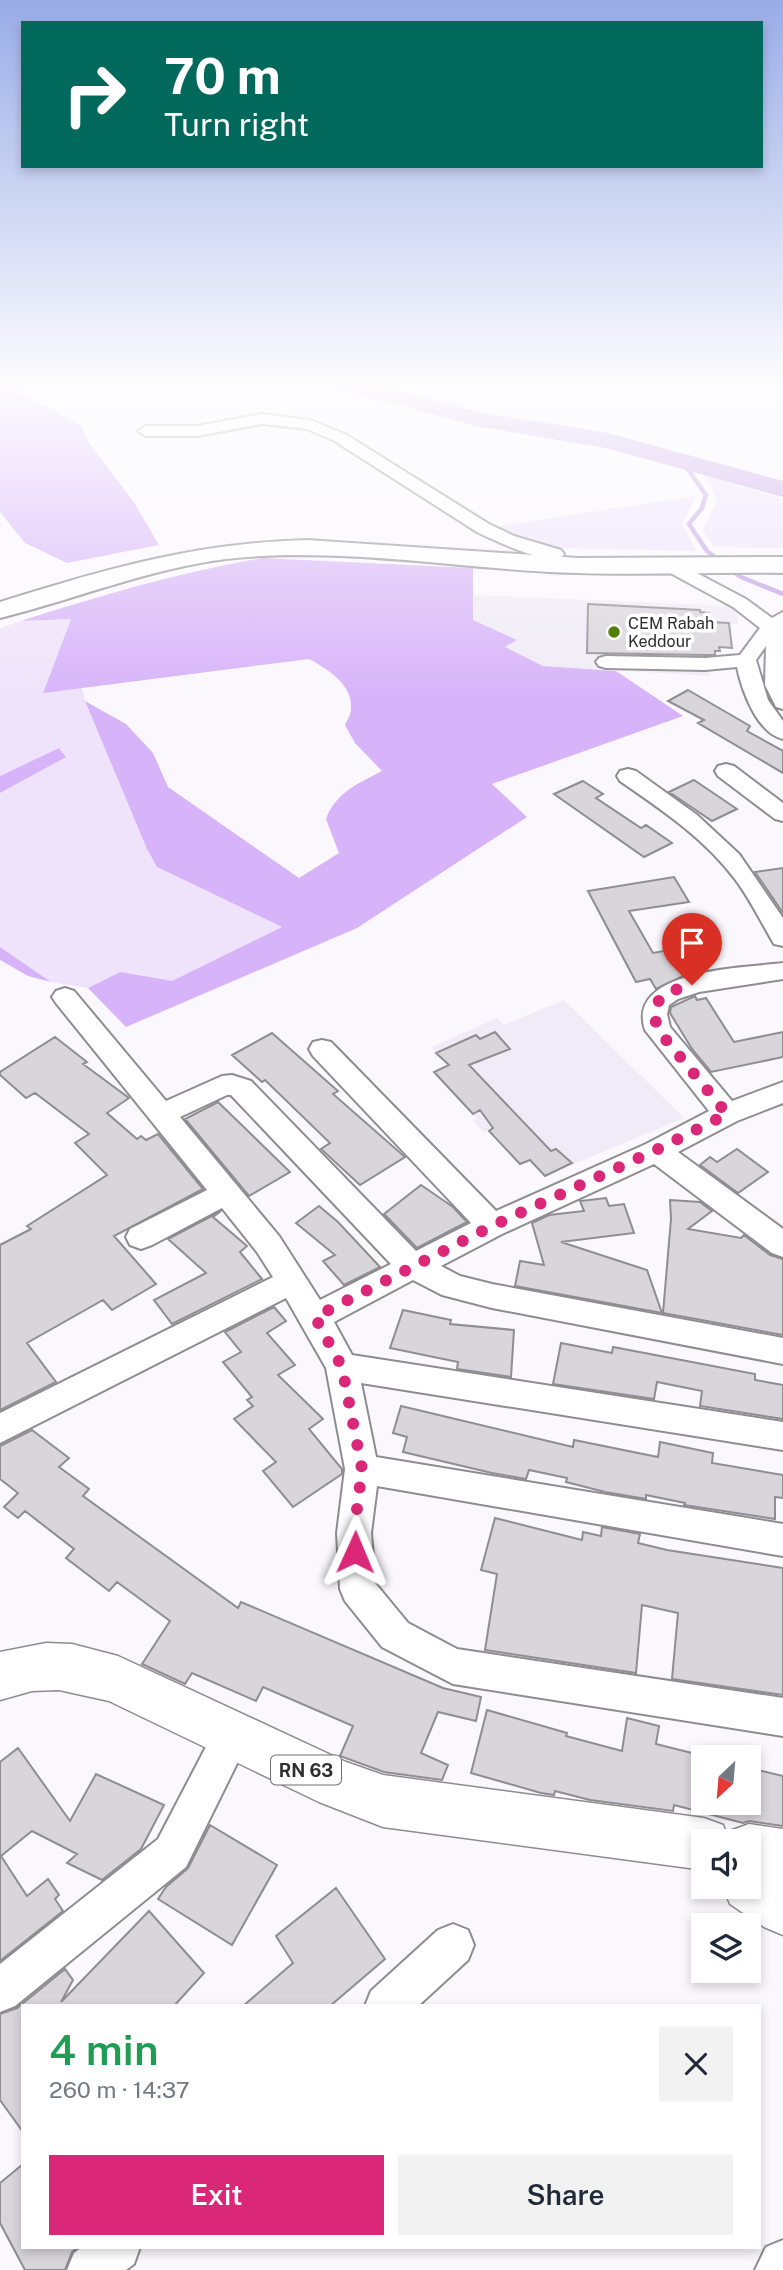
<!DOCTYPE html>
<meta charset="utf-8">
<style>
body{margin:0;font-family:"Public Sans",sans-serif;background:#f2f2f3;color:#1f2937;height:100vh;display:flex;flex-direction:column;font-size:26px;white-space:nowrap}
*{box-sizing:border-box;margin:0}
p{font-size:23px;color:#747a83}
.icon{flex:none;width:38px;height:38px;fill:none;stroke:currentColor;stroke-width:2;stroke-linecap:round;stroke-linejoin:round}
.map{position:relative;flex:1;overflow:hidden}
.drawer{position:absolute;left:21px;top:2004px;width:740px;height:245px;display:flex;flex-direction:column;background:#fff;border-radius:0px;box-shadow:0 4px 10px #0003}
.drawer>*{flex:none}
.hud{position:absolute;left:21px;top:21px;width:742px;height:147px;border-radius:0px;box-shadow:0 4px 10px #0003;background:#00695c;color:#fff;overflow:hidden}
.needle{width:46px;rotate:206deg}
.controls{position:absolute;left:691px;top:1745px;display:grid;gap:14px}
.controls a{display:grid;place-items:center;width:70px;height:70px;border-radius:0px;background:#fff;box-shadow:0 4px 10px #0003;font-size:35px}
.pin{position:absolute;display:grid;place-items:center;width:60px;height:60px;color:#fff;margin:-72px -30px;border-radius:50% 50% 50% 0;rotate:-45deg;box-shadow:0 0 7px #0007}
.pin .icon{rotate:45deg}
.me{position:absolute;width:77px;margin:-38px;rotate:1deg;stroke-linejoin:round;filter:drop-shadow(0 0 5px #0008)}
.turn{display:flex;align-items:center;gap:24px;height:147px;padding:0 28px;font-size:32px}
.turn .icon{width:91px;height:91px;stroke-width:2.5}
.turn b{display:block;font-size:49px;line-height:60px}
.round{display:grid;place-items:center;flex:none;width:74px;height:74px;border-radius:0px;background:#f2f2f3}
.head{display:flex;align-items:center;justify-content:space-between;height:119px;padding:0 28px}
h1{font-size:42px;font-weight:600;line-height:52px;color:#1e9e55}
.button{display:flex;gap:14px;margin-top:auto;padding:14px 28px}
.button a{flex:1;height:80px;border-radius:0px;background:#db2777;color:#fff;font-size:28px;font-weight:600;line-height:80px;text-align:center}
.button a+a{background:#f2f2f3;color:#1f2937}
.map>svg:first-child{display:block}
.built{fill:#f0ebf6}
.green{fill:#eee3fa}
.forest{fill:#d7b3f9}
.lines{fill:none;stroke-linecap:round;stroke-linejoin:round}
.stream{stroke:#c3a0e5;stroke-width:4.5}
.river{fill:#c3a0e5;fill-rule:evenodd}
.building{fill:#d8d6db;stroke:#8f8d91;stroke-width:2}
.minor-casing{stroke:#8e8c90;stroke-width:4}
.major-casing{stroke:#8e8c90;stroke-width:3}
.highway-casing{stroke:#8e8c90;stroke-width:4}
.minor{fill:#fff;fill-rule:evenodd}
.major{fill:#fff;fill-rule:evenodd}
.highway{fill:#fff;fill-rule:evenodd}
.route{stroke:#db2777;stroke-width:12;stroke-dasharray:0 21.6}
.poi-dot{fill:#517e04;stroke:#fff;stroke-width:2.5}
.labels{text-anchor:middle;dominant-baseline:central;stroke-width:7;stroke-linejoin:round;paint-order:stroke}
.far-poi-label{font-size:16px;fill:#2e2d2f;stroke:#fff;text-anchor:start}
.shield{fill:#fff;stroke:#6d6c6d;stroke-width:2}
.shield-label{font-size:18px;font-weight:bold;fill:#2e2d2f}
</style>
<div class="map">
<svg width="783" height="2270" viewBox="0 0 783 2270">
<rect width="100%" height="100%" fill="#faf8fd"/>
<path class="built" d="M474,595L736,606L738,624H729L732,648L720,647V651H715V657H706L709,676L543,666L504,646L516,640L473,621Z
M564,1000L684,1118L545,1176L530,1160L520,1164L488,1130L484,1132L473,1121L477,1119L434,1072L448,1065L432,1047L497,1018L504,1025Z"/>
<path class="green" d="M704,475L783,499V548L714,547L703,531L717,499Z
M696,496L682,524L697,551L551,548L492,527Z
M71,619L43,692L82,688L85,701L147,849L157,867L282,927L172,982L120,972L88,988L51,982L0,947V793L66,756L59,748L0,776V628L21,621Z"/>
<path class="forest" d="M0,381H20V393L82,426L88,441L135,504L159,545L67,563L25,543L0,512Z
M262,558L473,568V620L517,640L505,647L543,666L616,671L683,716L492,784L527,817L357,928L126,1027L88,988L120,972L172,981L282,927L157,867L147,849L85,701L126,724L153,753L168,787L299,878L339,853L326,819C335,793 359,783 382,771L355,743L345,725C347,721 351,714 351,709C353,684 327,669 309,659L43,693L71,619L21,621C102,595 177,573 262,558Z
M59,748L66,757L0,793V776Z
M0,947L51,982L28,976L0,960Z"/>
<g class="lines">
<path class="stream" d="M682,461L706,495L702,508L689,524L707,551L721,562
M730,569L741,577L783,594"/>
<path class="river" d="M324,381H365L478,412L608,433L783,481V497L606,448L476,426L328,386Z"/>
</g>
<path class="building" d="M588,604L700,610V612L709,613L710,622L729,623L732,648L719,647L720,651H715V655H705L587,653Z
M688,690L750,726L747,731L783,751V773L698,723L704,720L668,701Z
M694,780L737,809L712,821L669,792Z
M583,781L603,794L596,798L641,828L646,825L672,843L644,857L554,794Z
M783,868V913L755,872Z
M674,877L689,902L629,911L653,953L669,950L683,976L656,989L650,979L636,982L588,891Z
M695,996L697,1000L706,998L734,1042L783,1032V1057L711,1072L692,1049L670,1013L671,1007Z
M495,1032L510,1049L469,1065L551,1151L556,1149L572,1163L545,1176L530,1160L520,1164L489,1131L493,1128L480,1110L473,1114L434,1072L449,1065L436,1053L476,1035L480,1039Z
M272,1033L338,1091L333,1094L405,1157L360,1185L321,1149L330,1143L265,1080L262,1082L232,1055Z
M55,1037L87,1062L83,1064L129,1098L107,1113L137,1139L141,1136L146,1140L158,1134L203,1189L114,1236L156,1284L112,1310L103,1300L27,1343L56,1382L0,1410V1245L31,1229L27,1226L107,1175L75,1143L89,1134L35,1093L26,1098L0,1075V1072Z
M218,1102L290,1172L249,1196L185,1119Z
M737,1149L768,1172L738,1193L700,1165L710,1157L717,1162Z
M421,1185L453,1207L467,1222L417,1248L384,1214Z
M606,1198L609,1206L624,1204L634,1233L561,1242L647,1270L662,1313L515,1286L520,1261L544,1265L532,1223L549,1215L584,1211L580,1201Z
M670,1200L700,1202L712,1211L688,1229L741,1238L744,1235L770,1255L783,1259V1335L663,1313L671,1219Z
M319,1206L338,1222L380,1267L344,1285L323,1261L335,1255L296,1223Z
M221,1211L213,1217L247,1246L240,1252L262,1279L172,1324L154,1300L206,1273L168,1239Z
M274,1307L286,1321L267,1333L295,1365L278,1375L323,1419L309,1429L342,1469V1474L293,1507L263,1471L276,1462L234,1419L253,1406L247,1400L252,1397L223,1362L241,1352L225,1332Z
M403,1310L451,1320L450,1324L514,1330L511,1377L457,1369L458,1362L390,1348Z
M561,1343L612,1353L613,1347L755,1374V1380L783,1385V1419L700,1406L702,1391L657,1382L654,1399L553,1384Z
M401,1406L573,1447L574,1440L658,1457L660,1442L713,1453L712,1463L783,1475V1498L775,1497V1519L684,1505L685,1503L646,1495V1499L605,1492L566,1482L567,1478L529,1470L526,1479L492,1473L403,1452L407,1437L393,1433Z
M32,1430L69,1458L59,1467L89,1489L83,1496L238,1608L241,1602L443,1688L481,1697L476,1721L438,1712L421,1753L448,1765L442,1780L384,1772L340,1756L353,1726L263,1687L256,1701L192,1673L185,1684L142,1664L170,1621L117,1582L109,1591L66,1558L74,1549L25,1511L18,1518L4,1507L18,1493L0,1479V1446Z
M495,1518L582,1540L583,1532L601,1536L602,1527L640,1534L638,1543L667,1550L783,1568V1695L672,1679L678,1613L642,1605L636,1673L485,1650L497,1574L481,1570Z
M487,1710L567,1733L566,1736L622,1751L627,1718L659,1726L656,1744L704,1756V1802H749V1768L783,1776V1826L749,1821L743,1823L674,1805L673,1811L590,1800L555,1791L554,1795L541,1793L471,1773Z
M18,1748L70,1821L96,1774L164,1805L141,1849L102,1880L67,1863L77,1854L32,1831L1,1856L27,1896L48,1879L59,1895L55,1899L63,1911L0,1961V1762Z
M210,1825L277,1865L232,1945L158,1899L166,1887L188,1868Z
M336,1888L385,1959L330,2006H243L293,1963L276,1936Z
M149,1911L204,1973L174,2006H23V2132L0,2100V2014L17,2008L65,1969L73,1980L61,2002Z
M23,2164V2247H78L72,2252L65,2270H25L0,2223V2183Z"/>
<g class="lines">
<g class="minor-casing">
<path id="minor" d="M262,414L310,420L345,434L489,524L514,536L561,550L564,554L561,558C541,563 496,541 477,532L333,440L307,429L262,424L197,436H146L138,431L146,426H197Z
M672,560L746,599L772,618L783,612V709L776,707L765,685L766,646L756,660L768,700L783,721V739C757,733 742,691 737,667L705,670L606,668L599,666L596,662L599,658L606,656L705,658L740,655L760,628L733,607L665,570L663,566L665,562Z
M726,764L734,766L783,803V821L775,819L718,776L715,771L718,766Z
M628,769L636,771L697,815L739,854L783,918V946L774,944C761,922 750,899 735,879C704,838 662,810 620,781L617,776L620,771Z
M783,963V979L699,992L678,999L669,1005L667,1014L670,1027L732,1101L783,1082V1103L737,1121L678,1152L783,1229V1257L772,1253L654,1164L502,1234L441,1266L460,1276L492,1284L783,1338V1364L492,1308L442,1295L413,1280L334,1322L352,1355L783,1422V1450L361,1383L376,1457L783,1524V1556L377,1486L371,1533L375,1583L408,1623L457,1649L783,1698V1736L453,1684L382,1647L345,1601L340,1589L337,1533L345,1469L326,1368L286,1298L0,1443V1413L273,1277L257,1252L222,1208L152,1245L141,1249L130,1245L126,1237L130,1229L207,1190L56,1003L52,997L56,991L65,988L74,991L166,1101L222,1076L232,1075L251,1081L416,1251L471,1223L313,1056L309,1049L313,1042L322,1040L331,1042L496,1211L646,1144L709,1111L645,1030C625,969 745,968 783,963ZM227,1095H231L391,1264L320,1300L279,1236L180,1117Z
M232,1716L245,1722L251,1735L186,1867L15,2006L0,2012V1964L158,1839L219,1722Z
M453,1924L468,1930L474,1945L468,1960L418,2006H365L371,1991L438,1930Z
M783,2240V2270H755L766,2247Z
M82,2247H140L134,2264L126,2270H67L74,2253Z"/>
</g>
<g class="major-casing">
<path id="major" d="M46,1643L72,1644L118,1656L346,1762L383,1775L704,1818L723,1825L728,1838L730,1831L749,1824L783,1829V1935L764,1927L730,1904L723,1886H749V1841H704V1870L383,1827L319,1802L109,1701L59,1690L32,1691L0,1700V1652Z"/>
</g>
<g class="highway-casing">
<path id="highway" d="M307,540L578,558L783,557V573C705,572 627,576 549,572C442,566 334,547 226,559C148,569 76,599 0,618V602C106,569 194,543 307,540Z"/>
</g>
<use href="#minor" class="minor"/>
<use href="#major" class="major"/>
<use href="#highway" class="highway"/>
</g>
<linearGradient id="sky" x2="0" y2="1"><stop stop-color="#99ace7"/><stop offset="0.55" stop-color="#fdfcfe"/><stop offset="1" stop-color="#fdfcfe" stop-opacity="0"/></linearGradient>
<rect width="783" height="699" fill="url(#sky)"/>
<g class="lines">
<path class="route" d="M355,1552L354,1533L362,1469L342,1367L315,1317L492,1226L656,1150L727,1114L658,1030C648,999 664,992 692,985"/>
</g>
<circle class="poi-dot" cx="614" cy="632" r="7"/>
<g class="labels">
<g class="far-poi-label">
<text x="628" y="623">CEM Rabah<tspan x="628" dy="18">Keddour</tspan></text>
</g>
<rect class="shield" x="271" y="1755.5" width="70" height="29" rx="5"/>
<g class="shield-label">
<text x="306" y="1770">RN 63</text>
</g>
</g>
</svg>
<div class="controls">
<a><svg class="needle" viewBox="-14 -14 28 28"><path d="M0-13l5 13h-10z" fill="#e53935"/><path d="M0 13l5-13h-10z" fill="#747a83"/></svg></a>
<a><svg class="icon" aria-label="sound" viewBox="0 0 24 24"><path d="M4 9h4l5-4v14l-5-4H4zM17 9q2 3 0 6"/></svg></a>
<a><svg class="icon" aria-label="layers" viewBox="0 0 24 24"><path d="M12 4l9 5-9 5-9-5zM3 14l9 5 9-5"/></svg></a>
</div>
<div class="pin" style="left:692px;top:985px;background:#d93025"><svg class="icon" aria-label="arrive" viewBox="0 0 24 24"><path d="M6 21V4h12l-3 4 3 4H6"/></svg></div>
<svg class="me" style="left:355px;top:1552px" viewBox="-20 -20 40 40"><path d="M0-17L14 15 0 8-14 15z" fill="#db2777" stroke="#fff" stroke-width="4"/></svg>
<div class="hud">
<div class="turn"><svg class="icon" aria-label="right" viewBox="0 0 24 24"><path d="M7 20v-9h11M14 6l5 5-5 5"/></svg><div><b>70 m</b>Turn right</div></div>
</div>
<section class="drawer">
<div class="head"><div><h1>4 min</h1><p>260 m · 14:37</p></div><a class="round"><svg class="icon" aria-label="close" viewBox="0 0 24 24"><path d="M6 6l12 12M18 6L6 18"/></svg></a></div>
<div class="button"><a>Exit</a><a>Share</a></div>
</section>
</div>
